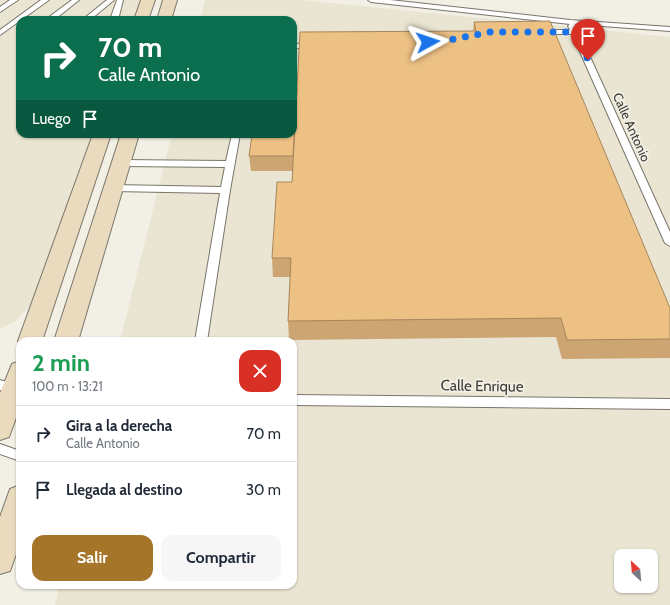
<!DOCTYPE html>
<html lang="es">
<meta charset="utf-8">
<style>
body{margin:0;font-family:Cabin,sans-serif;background:#f6f6f7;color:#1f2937;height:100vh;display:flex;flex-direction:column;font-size:15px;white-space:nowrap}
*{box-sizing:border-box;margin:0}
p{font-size:13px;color:#747a83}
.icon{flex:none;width:22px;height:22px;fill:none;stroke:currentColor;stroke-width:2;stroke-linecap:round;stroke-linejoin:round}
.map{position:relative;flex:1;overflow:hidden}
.panel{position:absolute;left:16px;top:337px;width:281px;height:252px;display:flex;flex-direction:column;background:#fff;border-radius:12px;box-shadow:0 1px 3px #0004}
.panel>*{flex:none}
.hud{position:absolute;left:16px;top:16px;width:281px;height:122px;border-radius:12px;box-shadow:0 1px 3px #0004;background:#0b6e4f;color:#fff;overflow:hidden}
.needle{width:26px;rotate:334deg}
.buttons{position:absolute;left:614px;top:549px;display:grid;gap:8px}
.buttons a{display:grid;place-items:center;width:44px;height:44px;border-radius:8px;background:#fff;box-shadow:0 1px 3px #0004;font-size:20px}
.pin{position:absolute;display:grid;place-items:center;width:34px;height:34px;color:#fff;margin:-41px -17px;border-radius:50% 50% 50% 0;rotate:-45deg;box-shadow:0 0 4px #0007}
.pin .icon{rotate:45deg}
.me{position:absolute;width:44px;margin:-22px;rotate:85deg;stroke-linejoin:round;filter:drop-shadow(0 0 3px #0008)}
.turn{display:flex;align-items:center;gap:14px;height:84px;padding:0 16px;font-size:18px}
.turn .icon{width:52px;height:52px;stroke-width:2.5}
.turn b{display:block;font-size:28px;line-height:34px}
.then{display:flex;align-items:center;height:38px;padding:0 16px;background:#0003;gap:8px;font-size:15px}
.round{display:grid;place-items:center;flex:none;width:42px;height:42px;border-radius:12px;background:#f6f6f7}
.headline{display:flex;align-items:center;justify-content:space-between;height:68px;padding:0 16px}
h1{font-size:24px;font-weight:700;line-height:30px;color:#1e9e55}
.primary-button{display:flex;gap:8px;margin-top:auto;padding:8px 16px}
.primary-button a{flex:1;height:46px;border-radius:12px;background:#a5752a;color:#fff;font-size:16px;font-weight:700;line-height:46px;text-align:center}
.primary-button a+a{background:#f6f6f7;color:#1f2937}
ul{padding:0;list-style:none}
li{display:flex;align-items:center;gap:12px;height:56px;padding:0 16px;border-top:1px solid #e0e1e3}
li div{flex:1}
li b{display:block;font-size:15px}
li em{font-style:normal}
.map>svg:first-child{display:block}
.built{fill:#e9e5d2;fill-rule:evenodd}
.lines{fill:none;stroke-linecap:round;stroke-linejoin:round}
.lane-casing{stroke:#79766c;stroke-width:2}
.secondary-casing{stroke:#79766c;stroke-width:2}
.lane{fill:#fff;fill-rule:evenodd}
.secondary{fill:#eadbbf;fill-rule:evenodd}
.wall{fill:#cca572}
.building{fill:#edc084;stroke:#a6865c}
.route{stroke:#1a73e8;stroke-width:7;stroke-dasharray:0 12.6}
.labels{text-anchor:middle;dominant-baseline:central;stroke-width:3.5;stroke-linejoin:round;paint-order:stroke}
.far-street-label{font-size:13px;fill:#3c3b37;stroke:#f2efe4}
.street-label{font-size:15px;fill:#3c3b37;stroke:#f2efe4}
</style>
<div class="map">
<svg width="670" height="605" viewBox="0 0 670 605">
<rect width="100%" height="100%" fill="#f2efe4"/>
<path class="built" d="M0,0H142L134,20H20V134H93L34,302L15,321L0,329Z
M205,0H301L670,37V605H55L60,585H293V341H120L172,134H293V20H200ZM621,556H651V586H621Z"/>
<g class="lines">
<g class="lane-casing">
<path id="lane" d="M10,0H18L0,12V7Z
M41,0H49L0,35V30Z
M72,0H79L54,20H45Z
M107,0H114L90,20H82Z
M117,0H123L118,20H110Z
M368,0H390L570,20L670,27V31L575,24L670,232V246L665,243L572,34H540L536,32L540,30H570L568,26L570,24L371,2Z
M312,41H315V45L293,49V45Z
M232,134H240L230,190L207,341H195L220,193L113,191L108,188L113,185L221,187L225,167L122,166L117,163L122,160L226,161Z
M0,380L20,386V396L0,390Z
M293,395L670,399V409L293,405Z
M0,444L20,451V461L0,454Z"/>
</g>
<g class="secondary-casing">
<path id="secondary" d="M141,0H155L148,20H134Z
M163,0H177L171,20H157Z
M93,134H111L42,341H20V344L18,341Z
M121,134H139L78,341H54Z
M20,361V407L9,437L0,440V393L12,364Z
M20,485V543L10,571L0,574V517L10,489Z"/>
</g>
<use href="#lane" class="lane"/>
<use href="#secondary" class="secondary"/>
</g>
<path class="wall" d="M474,22L670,308V358L562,359L556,337L289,340L288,321L290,277H273L272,258L292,182V171H251L249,156L266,135L297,89L473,31Z"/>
<path class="building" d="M550,21L670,308V339L567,340L561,318L288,321L291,258H272L277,182H292L300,32L476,31L474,22Z
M297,89L293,156H249L252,135H266V134H293V90Z"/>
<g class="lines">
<path class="route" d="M428,42L444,41L490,32H575L588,60"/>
</g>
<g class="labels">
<g class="far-street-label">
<text transform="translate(632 127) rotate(66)">Calle Antonio</text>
</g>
<g class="street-label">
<text transform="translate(482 386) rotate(1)">Calle Enrique</text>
</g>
</g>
</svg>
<div class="buttons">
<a><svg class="needle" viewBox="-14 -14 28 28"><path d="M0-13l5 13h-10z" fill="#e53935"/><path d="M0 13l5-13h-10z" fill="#747a83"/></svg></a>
</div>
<div class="pin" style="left:588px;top:60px;background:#d93025"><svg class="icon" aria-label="arrive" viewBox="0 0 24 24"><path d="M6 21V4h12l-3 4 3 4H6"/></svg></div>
<svg class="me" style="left:428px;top:42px" viewBox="-20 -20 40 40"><path d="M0-17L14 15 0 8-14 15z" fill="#1a73e8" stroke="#fff" stroke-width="4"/></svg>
<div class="hud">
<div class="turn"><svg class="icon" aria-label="right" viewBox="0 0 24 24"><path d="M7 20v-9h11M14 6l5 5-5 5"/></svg><div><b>70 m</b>Calle Antonio</div></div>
<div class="then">Luego<svg class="icon" aria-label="arrive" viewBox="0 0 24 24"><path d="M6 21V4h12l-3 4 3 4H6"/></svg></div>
</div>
<section class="panel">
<div class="headline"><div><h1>2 min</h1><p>100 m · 13:21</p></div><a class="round" style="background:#d93025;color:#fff"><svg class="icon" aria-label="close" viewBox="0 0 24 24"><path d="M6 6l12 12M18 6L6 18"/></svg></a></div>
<ul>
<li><svg class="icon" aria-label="right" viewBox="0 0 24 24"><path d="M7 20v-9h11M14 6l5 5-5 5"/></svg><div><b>Gira a la derecha</b><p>Calle Antonio</p></div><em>70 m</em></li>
<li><svg class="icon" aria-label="arrive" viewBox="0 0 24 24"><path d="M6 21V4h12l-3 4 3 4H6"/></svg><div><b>Llegada al destino</b></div><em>30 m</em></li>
</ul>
<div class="primary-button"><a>Salir</a><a>Compartir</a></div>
</section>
</div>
